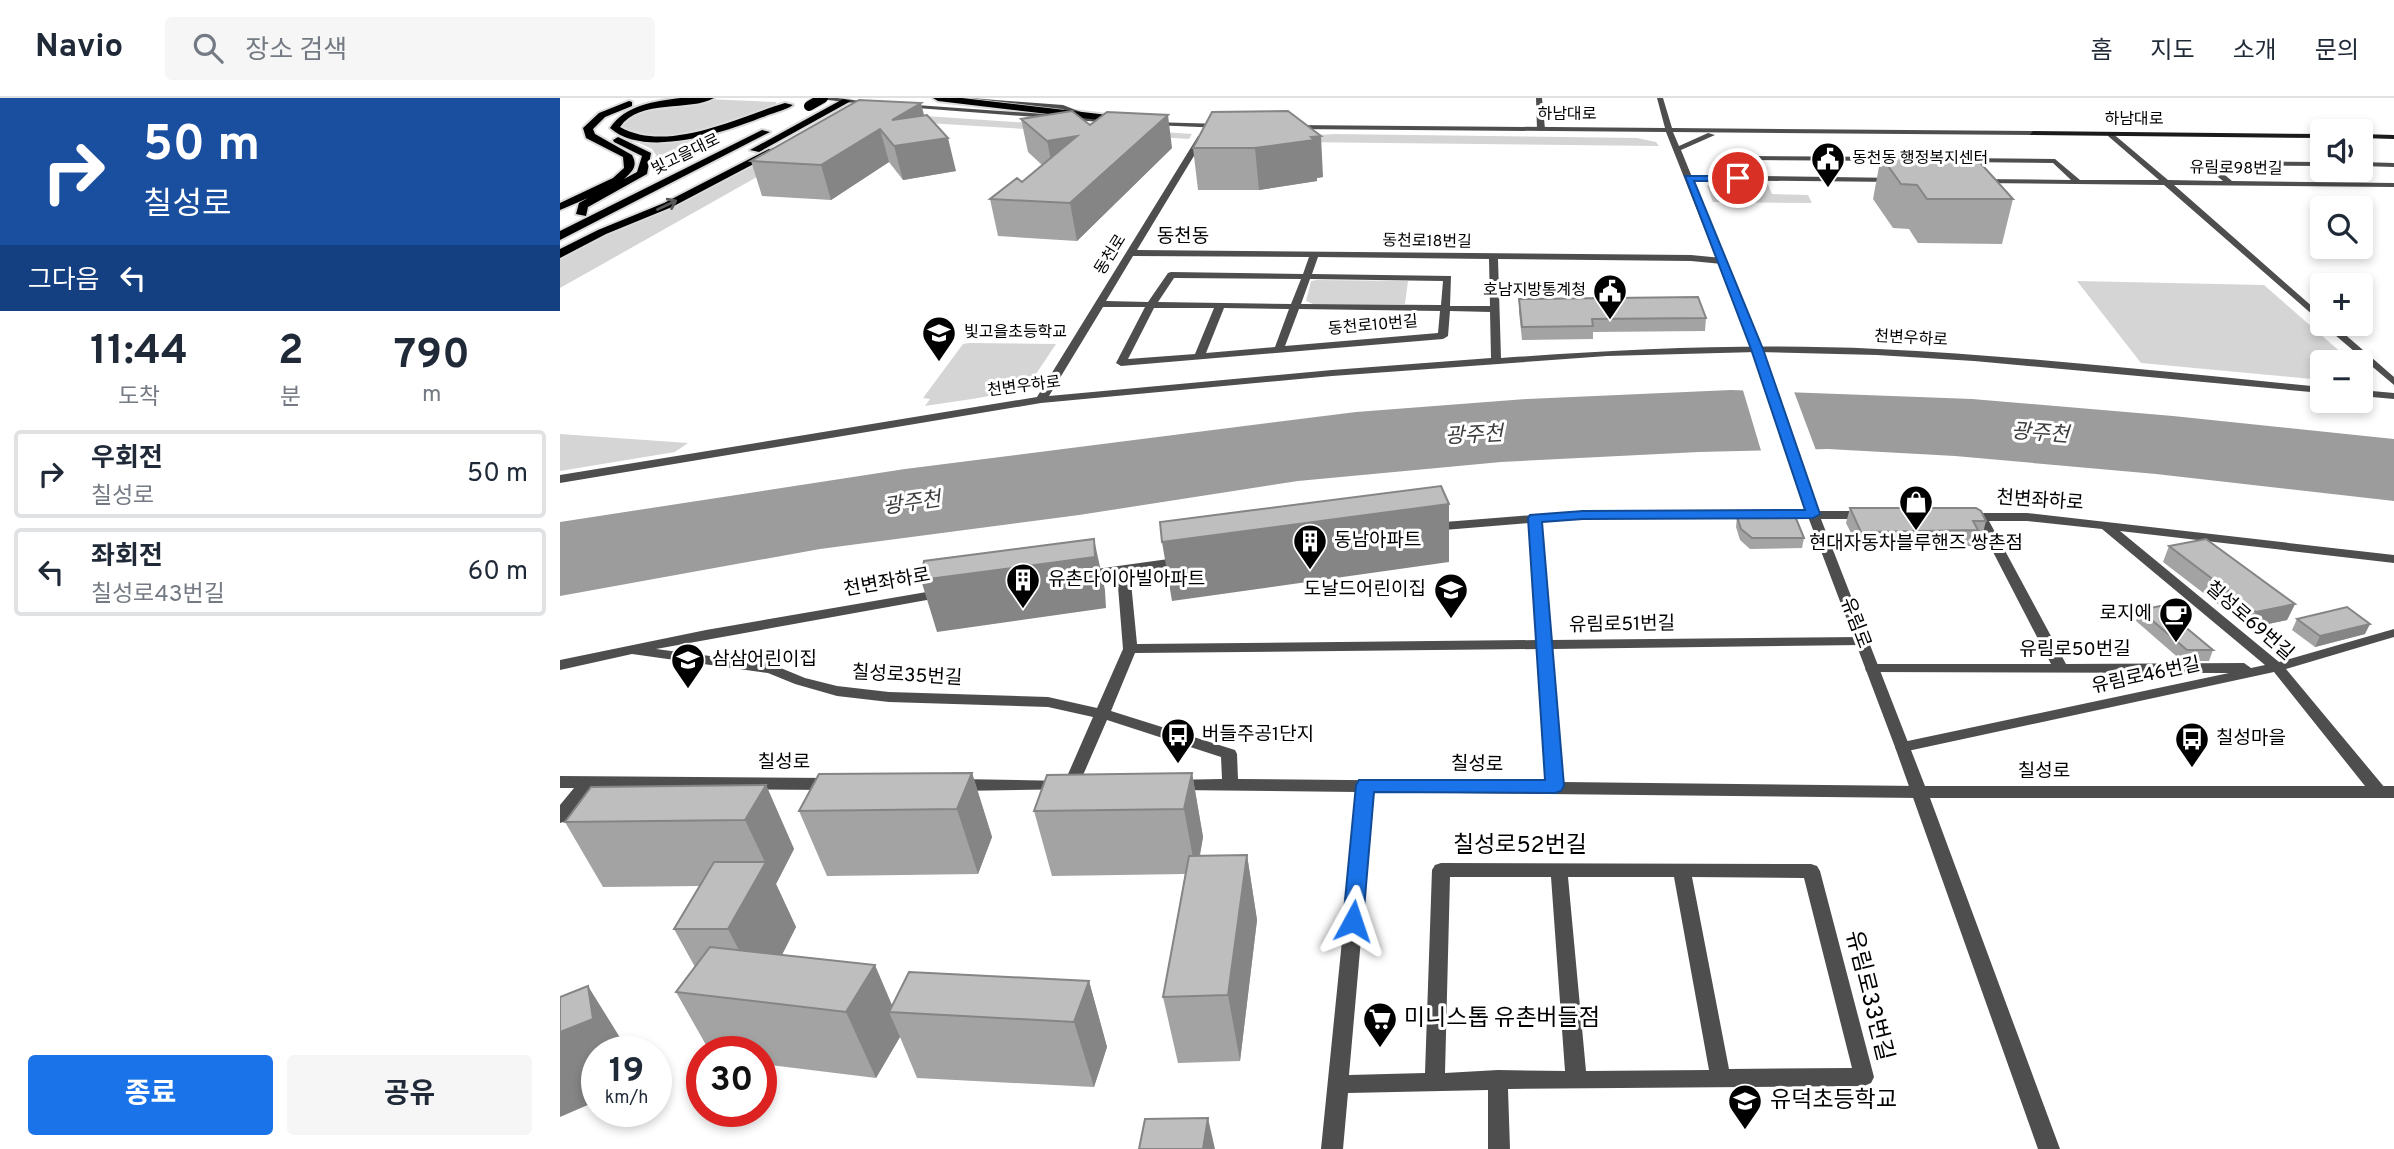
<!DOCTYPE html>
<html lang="ko">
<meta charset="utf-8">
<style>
body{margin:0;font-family:Overpass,"Noto Sans KR",sans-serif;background:#f6f6f7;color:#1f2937;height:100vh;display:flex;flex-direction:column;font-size:26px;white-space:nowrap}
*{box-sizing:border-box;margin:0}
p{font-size:23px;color:#747a83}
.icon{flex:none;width:38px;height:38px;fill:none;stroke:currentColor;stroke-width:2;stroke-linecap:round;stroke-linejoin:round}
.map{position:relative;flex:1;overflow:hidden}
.panel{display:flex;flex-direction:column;background:#fff;width:560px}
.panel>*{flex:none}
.top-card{background:#1a4fa0;color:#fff;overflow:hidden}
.buttons{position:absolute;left:1750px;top:21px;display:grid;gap:14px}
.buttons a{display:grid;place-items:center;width:63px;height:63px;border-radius:7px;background:#fff;box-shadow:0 4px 10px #0003;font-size:35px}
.speed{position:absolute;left:21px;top:938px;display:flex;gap:14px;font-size:35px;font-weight:700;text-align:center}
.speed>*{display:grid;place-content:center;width:91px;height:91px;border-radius:50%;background:#fff;box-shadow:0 4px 10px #0003;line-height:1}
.speed small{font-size:18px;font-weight:400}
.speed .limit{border:10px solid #d22;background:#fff;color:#111}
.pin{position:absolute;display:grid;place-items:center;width:60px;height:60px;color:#fff;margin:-30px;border:4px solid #fff;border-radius:50%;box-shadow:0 2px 7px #0007}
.me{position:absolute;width:77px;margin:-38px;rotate:5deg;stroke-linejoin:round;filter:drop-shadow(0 0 5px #0008)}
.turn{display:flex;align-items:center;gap:24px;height:147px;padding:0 28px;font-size:32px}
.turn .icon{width:91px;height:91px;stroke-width:2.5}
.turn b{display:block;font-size:49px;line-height:60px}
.then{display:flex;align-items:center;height:66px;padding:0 28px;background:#0003;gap:14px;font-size:26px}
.eta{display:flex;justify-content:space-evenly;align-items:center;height:119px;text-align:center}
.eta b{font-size:42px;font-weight:700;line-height:49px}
.button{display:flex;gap:14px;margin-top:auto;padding:14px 28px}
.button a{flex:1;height:80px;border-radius:7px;background:#1a73e8;color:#fff;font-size:28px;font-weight:700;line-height:80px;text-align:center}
.button a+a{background:#f6f6f7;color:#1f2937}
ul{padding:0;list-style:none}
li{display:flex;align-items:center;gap:21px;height:88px;margin:0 14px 10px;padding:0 14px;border:4px solid #e0e1e3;border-radius:7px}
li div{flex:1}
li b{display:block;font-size:26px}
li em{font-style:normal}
header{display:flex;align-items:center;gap:42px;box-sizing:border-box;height:98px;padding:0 35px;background:#fff;border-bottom:2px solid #e0e1e3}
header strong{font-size:33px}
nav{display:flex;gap:38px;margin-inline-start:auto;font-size:24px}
.search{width:490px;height:63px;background:#f6f6f7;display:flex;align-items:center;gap:18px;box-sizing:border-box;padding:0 24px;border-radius:7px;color:#747a83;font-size:26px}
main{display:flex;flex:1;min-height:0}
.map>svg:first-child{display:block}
.green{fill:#d5d5d5}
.water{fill:#9c9c9c}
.pier{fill:#fff}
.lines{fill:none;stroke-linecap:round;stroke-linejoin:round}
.trunk-casing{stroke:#dbdbdb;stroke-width:4}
.minor{fill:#4e4e4e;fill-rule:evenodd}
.tertiary{fill:#4e4e4e;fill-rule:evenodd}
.secondary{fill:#1b1b1b;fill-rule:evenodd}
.trunk{fill:#000;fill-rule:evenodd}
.trunk-bridge-casing{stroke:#dbdbdb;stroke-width:12;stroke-linecap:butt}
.trunk-bridge{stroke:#000;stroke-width:10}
.wall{fill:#a3a3a3}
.shaded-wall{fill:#858585}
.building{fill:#bebebe;stroke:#858585;stroke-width:2}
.oneway{stroke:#595959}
.route{fill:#1a73e8;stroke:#114b97;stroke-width:2}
.labels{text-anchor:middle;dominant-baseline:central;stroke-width:6;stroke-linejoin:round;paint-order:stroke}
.far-street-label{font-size:16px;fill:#000;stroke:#fff}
.far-poi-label{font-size:16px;fill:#000;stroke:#fff;text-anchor:start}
.far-quarter-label{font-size:19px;fill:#000;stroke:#fff}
.street-label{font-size:19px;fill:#000;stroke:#fff}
.poi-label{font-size:19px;fill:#000;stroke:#fff;text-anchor:start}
.water-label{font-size:21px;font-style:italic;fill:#3d3d3d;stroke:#fff}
.near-street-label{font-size:23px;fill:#000;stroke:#fff}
.near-poi-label{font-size:23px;fill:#000;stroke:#fff;text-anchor:start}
</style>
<header>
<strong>Navio</strong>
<div class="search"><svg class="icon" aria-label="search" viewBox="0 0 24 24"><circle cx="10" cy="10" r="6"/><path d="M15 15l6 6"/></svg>장소 검색</div>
<nav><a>홈</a><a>지도</a><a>소개</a><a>문의</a></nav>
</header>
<main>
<section class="panel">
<div class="top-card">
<div class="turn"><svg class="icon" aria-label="right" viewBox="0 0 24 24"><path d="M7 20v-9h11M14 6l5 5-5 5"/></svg><div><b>50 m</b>칠성로</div></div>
<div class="then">그다음<svg class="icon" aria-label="left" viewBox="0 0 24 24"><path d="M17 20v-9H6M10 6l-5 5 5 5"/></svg></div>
</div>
<div class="eta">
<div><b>11:44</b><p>도착</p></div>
<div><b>2</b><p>분</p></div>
<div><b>790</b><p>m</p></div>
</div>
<ul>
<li><svg class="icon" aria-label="right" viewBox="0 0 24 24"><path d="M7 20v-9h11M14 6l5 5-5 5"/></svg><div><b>우회전</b><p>칠성로</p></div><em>50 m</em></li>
<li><svg class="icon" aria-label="left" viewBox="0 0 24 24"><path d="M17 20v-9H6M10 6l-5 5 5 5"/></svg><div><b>좌회전</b><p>칠성로43번길</p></div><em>60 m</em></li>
</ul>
<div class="button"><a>종료</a><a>공유</a></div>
</section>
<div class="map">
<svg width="1834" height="1051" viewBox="0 0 1834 1051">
<rect width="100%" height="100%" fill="#fff"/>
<path class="green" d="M146,1L216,4V7C171,29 109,51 60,30C67,6 125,4 146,1Z
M321,15L632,36L629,41L300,21L0,190V159L47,133L115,108L273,23Z
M172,30L90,71L96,57L92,51L73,42L111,40Z
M775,36L1077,40L1096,44L1099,48L652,43Z
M1158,84H1207L1212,96L1248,97L1252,105L1153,104L1147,88Z
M757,182L848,183L845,206H753L746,203L751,183Z
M1517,183L1704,187L1792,264H1762V282L1581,265Z
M409,245L496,246L470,285C438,300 400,302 365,308L370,301L363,300L403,246Z
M0,336L128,345L115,354L0,373Z"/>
<path class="water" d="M1171,292L1412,301L1613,318L1834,341V403L1596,376L1395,358L1268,351L1139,354L941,364L738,383L519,417L260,451L0,498V424L345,371L796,314L967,301Z"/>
<path class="pier" d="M1182,289L1233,291L1257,355L1202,356Z"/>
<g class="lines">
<g class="trunk-casing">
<path id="trunk" d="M121,0H154C130,14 80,0 60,29C108,56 178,19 225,5L233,7C226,12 216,14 208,17C169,33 86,62 50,30C65,7 95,3 121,0Z
M373,0H402L565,19L570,22L565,25L378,3Z
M283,1L291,3L199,54L190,52Z
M69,3L72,4V8L45,19L33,31L35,36L72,57C78,68 73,73 64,81L77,74L82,58L54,44L53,42L58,39L91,55L87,76L28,109L26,118L16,116L19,105L28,100L0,112V105L53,80L64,70L63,59L26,40L23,30L39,15Z
M202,32L210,34L0,142V133Z
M209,51L218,53L112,109L46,136L0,160V151L38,132L104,105Z"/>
</g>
<path class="minor" d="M409,0L503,7L526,16L523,18L502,11Z
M976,0H982L985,31L981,33L977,31Z
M1551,34L1608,82L1663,83L1643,67L1642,65L1646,63L1762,64V68L1653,67L1672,83L1834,85V89L1614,87L1762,217V225L1604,87L1419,85L1415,83L1416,81L1511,82L1493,65L1399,64L1395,62L1399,60L1495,61L1520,82H1599L1548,38Z
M642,36L646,38L577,152L1131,157L1162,160L1166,163L1162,166L1131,163L938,161L941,260C1067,251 1192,245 1318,251C1466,258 1614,275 1762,289V295L1414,263L1317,257L1197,254L1047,258L772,278L481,305L0,385V377L477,299L638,38ZM573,158L749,159L743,176L611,174L608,175L588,204L546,203ZM758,159L929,161L930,208H890L891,178L752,176ZM614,180L741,181L731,206L598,204ZM750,181L883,183L881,207L741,206ZM543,209H585L556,265L561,268L883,241L888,238L890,213L930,214L931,260L772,272L489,298ZM594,210H654L635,256L568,261ZM664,210L729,211L715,249L646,255ZM739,211L880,213L878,235L725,248Z
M1187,58L1340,59L1344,61L1340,63L1192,62L1199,78L1339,80V84H1336L1129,82L1125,80L1129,78H1191L1183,60Z
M1801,64L1834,65V69L1801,68Z
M1762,226H1773L1834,279V287Z
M1801,292L1834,295V301L1801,298Z
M1023,413H1307L1313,417L1307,421H1023L982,424L991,542L1302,539L1309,543L1302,547L992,551L1003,684L1359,688L1365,690L1367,694L1365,698L1359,700L814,694L789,977L865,975L872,772L875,767L881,765L1251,766L1257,768L1260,773L1314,979L1311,985L1304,988L948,991L950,1051H928V992L788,995L783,1051H761L797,694L615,692L609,690L607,686L609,682L662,681L661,659L547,622L517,691L398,693L392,691L390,687L392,683L398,681L505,683L533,619L488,609L329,604L277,598L235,586L208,575L72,556L0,572V562L146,532L384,491L391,495L389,498L96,551L211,566L245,580L277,588L329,594L488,599L537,610L563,551L557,476L522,481L515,477L522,473L623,459L630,463L628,466L570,474L577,546L977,542L969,425L872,433L866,429L872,425ZM978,551L987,684L678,681L677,656L675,652L551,613L575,555ZM890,779H991L1005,973L938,972L885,975ZM1008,779H1114L1149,972L1026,973ZM1132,779L1244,780L1292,970L1169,971Z
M1407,415H1467L1834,457V465L1560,433L1719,564L1834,531V539L1726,571L1825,690L1827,694L1825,698H1813L1714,574L1343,654L1337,653L1335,649L1337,645L1343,644L1669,575L1307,574L1305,571L1312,566H1491L1417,423H1407L1401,419ZM1429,423H1467L1542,431L1705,567L1691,570L1684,565L1506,566Z
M0,678L272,680L278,682L280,686L278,690L272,692L31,690L6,723L0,725V707L14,690H0Z"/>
<path class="tertiary" d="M249,0H277L317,5L314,7Z
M1097,0H1103L1112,30L1473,33L1477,35L1473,37L1113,34L1119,48L1148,35L1155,37L1121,52L1202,251L1259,416L1365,688H1834V700H1370L1500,1051H1478L1335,649L1247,416L1192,251L1106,34L732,31L728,29L732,27L1105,30Z
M342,6L554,21L557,23L554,25L344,9Z
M590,24L663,26L667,28L663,30L592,27Z"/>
<path class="secondary" d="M1473,33L1762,36V40L1470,37Z
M1801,36L1834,37V41L1801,40Z"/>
<use href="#trunk" class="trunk"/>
<g class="trunk-bridge-casing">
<path id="trunk-bridge" d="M249,8L263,0"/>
</g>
<use href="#trunk-bridge" class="trunk-bridge"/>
</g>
<path class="wall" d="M652,14L763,79L757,80V83L699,92H638L633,50Z
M364,17L396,73L343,82L329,64L271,102L202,98L191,63Z
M461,21L530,27L612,50L517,143L438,138L430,101L462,84L482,67L468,54Z
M1321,58L1453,101L1442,146L1358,145L1349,131L1333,130L1313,101Z
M959,201L1146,220L1145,233L1033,234V241L962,242L959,214Z
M1290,410L1426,423L1422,439H1416L1414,448L1298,449L1286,425Z
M1177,419L1244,440L1242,450L1190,451L1180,442L1176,429Z
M1609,448L1735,506L1727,522L1689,530L1603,464Z
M1580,512L1653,552L1649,563H1622L1576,523Z
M1737,521L1805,536L1755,549L1732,532Z
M412,675L432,739L418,776L267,778L239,713Z
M632,675L643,739L640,758L687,757L697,822L680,963L618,965L603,899L625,776L492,778L474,713Z
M206,687L234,751L216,786L236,829L222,857L332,908L529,883L547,949L534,989L357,980L340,939L316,980L201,966V954H150L116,894L135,869L114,831L140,788L43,789L5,724Z"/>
<path class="shaded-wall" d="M361,5L369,37L388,40L396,73L343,82L334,48L332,22Z
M608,17L612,50L517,143L510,105Z
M320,31L329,64L271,102L261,67Z
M517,38L494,77L487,43Z
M761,38L763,79L757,80V83L699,92L695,50Z
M889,406V464L612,503L602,444Z
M534,441L545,492L546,510L377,534L361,482Z
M1735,506L1727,522L1689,530L1696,514Z
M1810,526L1805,536L1755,549L1760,538Z
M412,675L432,739L418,776L397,711Z
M632,675L643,739L636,776L624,711Z
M206,687L234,751L216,786L236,829L202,896L168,831L205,764L185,722Z
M687,757L697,822L680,963L668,897Z
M315,867L335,914H329L340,939L316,980L286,914Z
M529,883L547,949L534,989L514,924Z
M28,888L69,954H37V1003L0,1019V934Z
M648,1020L655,1051H643Z"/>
<path class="building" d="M299,2L361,5L332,22L367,17L388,40L334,48L320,31L261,67L191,63Z
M512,13L530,27L547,14L608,17L510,105L430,101L457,80L462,84L517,38L487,43L461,21Z
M728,13L761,38L751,39L754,42L695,50H633L652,14Z
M1321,58L1415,59L1453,101H1367L1357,87L1341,86Z
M1138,199L1146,220L1032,221L1033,228L962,229L959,201Z
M881,388L889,406L602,444L600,424Z
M1290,410H1416L1421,413L1426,423H1413L1418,432L1301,434Z
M1235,418L1244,440H1192L1181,431L1177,419Z
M534,441L535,459L361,482L364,463Z
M1646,441L1735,506L1696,514L1609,448Z
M1600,508L1653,552H1627L1580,512Z
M1787,509L1810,526L1760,538L1737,521Z
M412,675L397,711L239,713L259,676Z
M632,675L624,711L474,713L487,677Z
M206,687L185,722L5,724L31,689Z
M687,757L668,897L603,899L629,758Z
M154,764H206L168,831H114Z
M150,849L315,867L286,914L116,894Z
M349,874L529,883L514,924L329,914Z
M28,888L33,921L0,934V899Z
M648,1020L643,1051H579L585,1021Z"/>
<defs><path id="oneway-shaft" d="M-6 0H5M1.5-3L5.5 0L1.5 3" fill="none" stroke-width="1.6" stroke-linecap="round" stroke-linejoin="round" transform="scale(1.75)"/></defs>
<use class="oneway" href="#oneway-shaft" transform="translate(107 107) rotate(-25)"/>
<path class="route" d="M1125,78H1178L1182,80L1178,83H1134L1203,251L1260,416L1253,420L1023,421L982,424L1004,688L1001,693L995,695L814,694L803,823L800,829L793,831L786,829L783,823L796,687L799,682H985L968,420L970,417L1023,413L1245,412L1191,251Z"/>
<defs>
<g id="civic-pin" transform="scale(1.75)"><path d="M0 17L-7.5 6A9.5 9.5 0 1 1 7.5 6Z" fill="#000" stroke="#fff"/><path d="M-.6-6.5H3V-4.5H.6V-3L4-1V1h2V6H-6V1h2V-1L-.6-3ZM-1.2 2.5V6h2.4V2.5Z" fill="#fff"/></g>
<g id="school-pin" transform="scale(1.75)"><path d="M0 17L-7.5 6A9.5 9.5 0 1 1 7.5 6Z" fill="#000" stroke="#fff"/><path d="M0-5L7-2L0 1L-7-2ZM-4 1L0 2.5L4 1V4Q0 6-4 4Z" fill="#fff"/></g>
<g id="shop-pin" transform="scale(1.75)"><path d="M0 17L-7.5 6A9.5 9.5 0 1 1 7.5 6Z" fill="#000" stroke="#fff"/><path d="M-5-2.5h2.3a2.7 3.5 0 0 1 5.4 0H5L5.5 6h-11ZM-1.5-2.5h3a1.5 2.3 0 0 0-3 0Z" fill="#fff"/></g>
<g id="building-pin" transform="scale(1.75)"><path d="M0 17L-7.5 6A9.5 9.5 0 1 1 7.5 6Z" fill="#000" stroke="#fff"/><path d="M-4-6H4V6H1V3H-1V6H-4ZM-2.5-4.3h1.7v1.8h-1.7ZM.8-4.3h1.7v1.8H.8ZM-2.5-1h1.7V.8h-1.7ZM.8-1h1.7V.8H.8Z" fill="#fff"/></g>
<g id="cafe-pin" transform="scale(1.75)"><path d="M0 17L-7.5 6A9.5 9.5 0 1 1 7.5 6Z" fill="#000" stroke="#fff"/><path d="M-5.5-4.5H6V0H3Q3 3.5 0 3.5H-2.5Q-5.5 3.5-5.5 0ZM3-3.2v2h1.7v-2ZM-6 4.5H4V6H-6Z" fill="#fff"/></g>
<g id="bus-pin" transform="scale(1.75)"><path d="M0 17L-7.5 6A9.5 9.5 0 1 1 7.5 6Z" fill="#000" stroke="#fff"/><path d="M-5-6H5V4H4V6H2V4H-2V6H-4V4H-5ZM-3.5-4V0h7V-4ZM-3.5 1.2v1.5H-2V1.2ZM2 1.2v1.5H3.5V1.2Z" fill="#fff"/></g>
<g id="supermarket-pin" transform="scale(1.75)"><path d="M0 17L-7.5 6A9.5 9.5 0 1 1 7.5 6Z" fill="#000" stroke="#fff"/><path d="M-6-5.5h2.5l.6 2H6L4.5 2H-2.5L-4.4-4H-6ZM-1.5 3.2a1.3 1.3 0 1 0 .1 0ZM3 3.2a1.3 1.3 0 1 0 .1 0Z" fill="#fff"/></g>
</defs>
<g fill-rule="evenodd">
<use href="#civic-pin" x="1268" y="61"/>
<use href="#civic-pin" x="1050" y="193"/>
<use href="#school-pin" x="379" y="235"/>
<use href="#shop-pin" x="1356" y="404"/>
<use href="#building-pin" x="750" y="443"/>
<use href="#building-pin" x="463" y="482"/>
<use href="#school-pin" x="891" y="492"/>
<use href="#cafe-pin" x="1616" y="516"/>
<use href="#school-pin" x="128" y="562"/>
<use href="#bus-pin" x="618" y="637"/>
<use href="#bus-pin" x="1632" y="641"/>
<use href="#supermarket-pin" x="820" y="921"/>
<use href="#school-pin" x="1185" y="1003"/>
</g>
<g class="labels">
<g class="far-street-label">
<text x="1007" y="17">하남대로</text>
<text x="1574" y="22">하남대로</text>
<text transform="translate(126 57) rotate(-26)">빛고을대로</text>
<text transform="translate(1676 71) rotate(1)">유림로98번길</text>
<text transform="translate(867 144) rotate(1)">동천로18번길</text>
<text transform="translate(551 157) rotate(-58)">동천로</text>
<text transform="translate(813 228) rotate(-5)">동천로10번길</text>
<text transform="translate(1351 241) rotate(3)">천변우하로</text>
<text transform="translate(464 289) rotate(-7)">천변우하로</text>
</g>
<g class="far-poi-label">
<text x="1292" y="61">동천동 행정복지센터</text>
<text x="1026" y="193" text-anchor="end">호남지방통계청</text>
<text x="404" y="235">빛고을초등학교</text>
</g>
<g class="far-quarter-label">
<text x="623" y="139">동천동</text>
</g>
<g class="street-label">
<text transform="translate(1480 403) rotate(4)">천변좌하로</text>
<text transform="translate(327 485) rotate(-10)">천변좌하로</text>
<text transform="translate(1689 523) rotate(41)">칠성로69번길</text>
<text transform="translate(1295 525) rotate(69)">유림로</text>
<text transform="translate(1062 527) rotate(-1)">유림로51번길</text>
<text x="1515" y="552">유림로50번길</text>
<text transform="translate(347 578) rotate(3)">칠성로35번길</text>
<text transform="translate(1586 578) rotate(-12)">유림로46번길</text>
<text x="224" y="665">칠성로</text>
<text transform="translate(917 667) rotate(1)">칠성로</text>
<text x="1484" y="674">칠성로</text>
</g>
<g class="poi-label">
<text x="774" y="443">동남아파트</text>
<text x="1356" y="446" text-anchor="middle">현대자동차블루핸즈 쌍촌점</text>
<text x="488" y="482">유촌다이아빌아파트</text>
<text x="866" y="492" text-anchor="end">도날드어린이집</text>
<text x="1592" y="516" text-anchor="end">로지에</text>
<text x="152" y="562">삼삼어린이집</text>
<text x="642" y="637">버들주공1단지</text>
<text x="1656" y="641">칠성마을</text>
</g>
<g class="water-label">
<text transform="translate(1480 336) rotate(4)">광주천</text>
<text transform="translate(914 338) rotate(-3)">광주천</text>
<text transform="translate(352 406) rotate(-8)">광주천</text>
</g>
<g class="near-street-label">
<text x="960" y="748">칠성로52번길</text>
<text transform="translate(1308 898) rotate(76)">유림로33번길</text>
</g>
<g class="near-poi-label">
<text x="844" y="921">미니스톱 유촌버들점</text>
<text x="1210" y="1003">유덕초등학교</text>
</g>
</g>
</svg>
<div class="buttons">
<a><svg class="icon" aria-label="sound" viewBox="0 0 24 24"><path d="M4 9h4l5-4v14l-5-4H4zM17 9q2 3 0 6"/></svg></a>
<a><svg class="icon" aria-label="search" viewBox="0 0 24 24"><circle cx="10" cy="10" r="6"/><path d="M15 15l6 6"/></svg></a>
<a>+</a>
<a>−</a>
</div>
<div class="speed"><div>19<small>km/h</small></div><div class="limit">30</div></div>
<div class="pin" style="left:1178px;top:80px;background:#d93025"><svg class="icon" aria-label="arrive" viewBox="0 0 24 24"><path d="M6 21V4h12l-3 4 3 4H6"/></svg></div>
<svg class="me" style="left:793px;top:823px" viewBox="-20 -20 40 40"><path d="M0-17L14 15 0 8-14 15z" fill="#1a73e8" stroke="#fff" stroke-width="4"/></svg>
</div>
</main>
